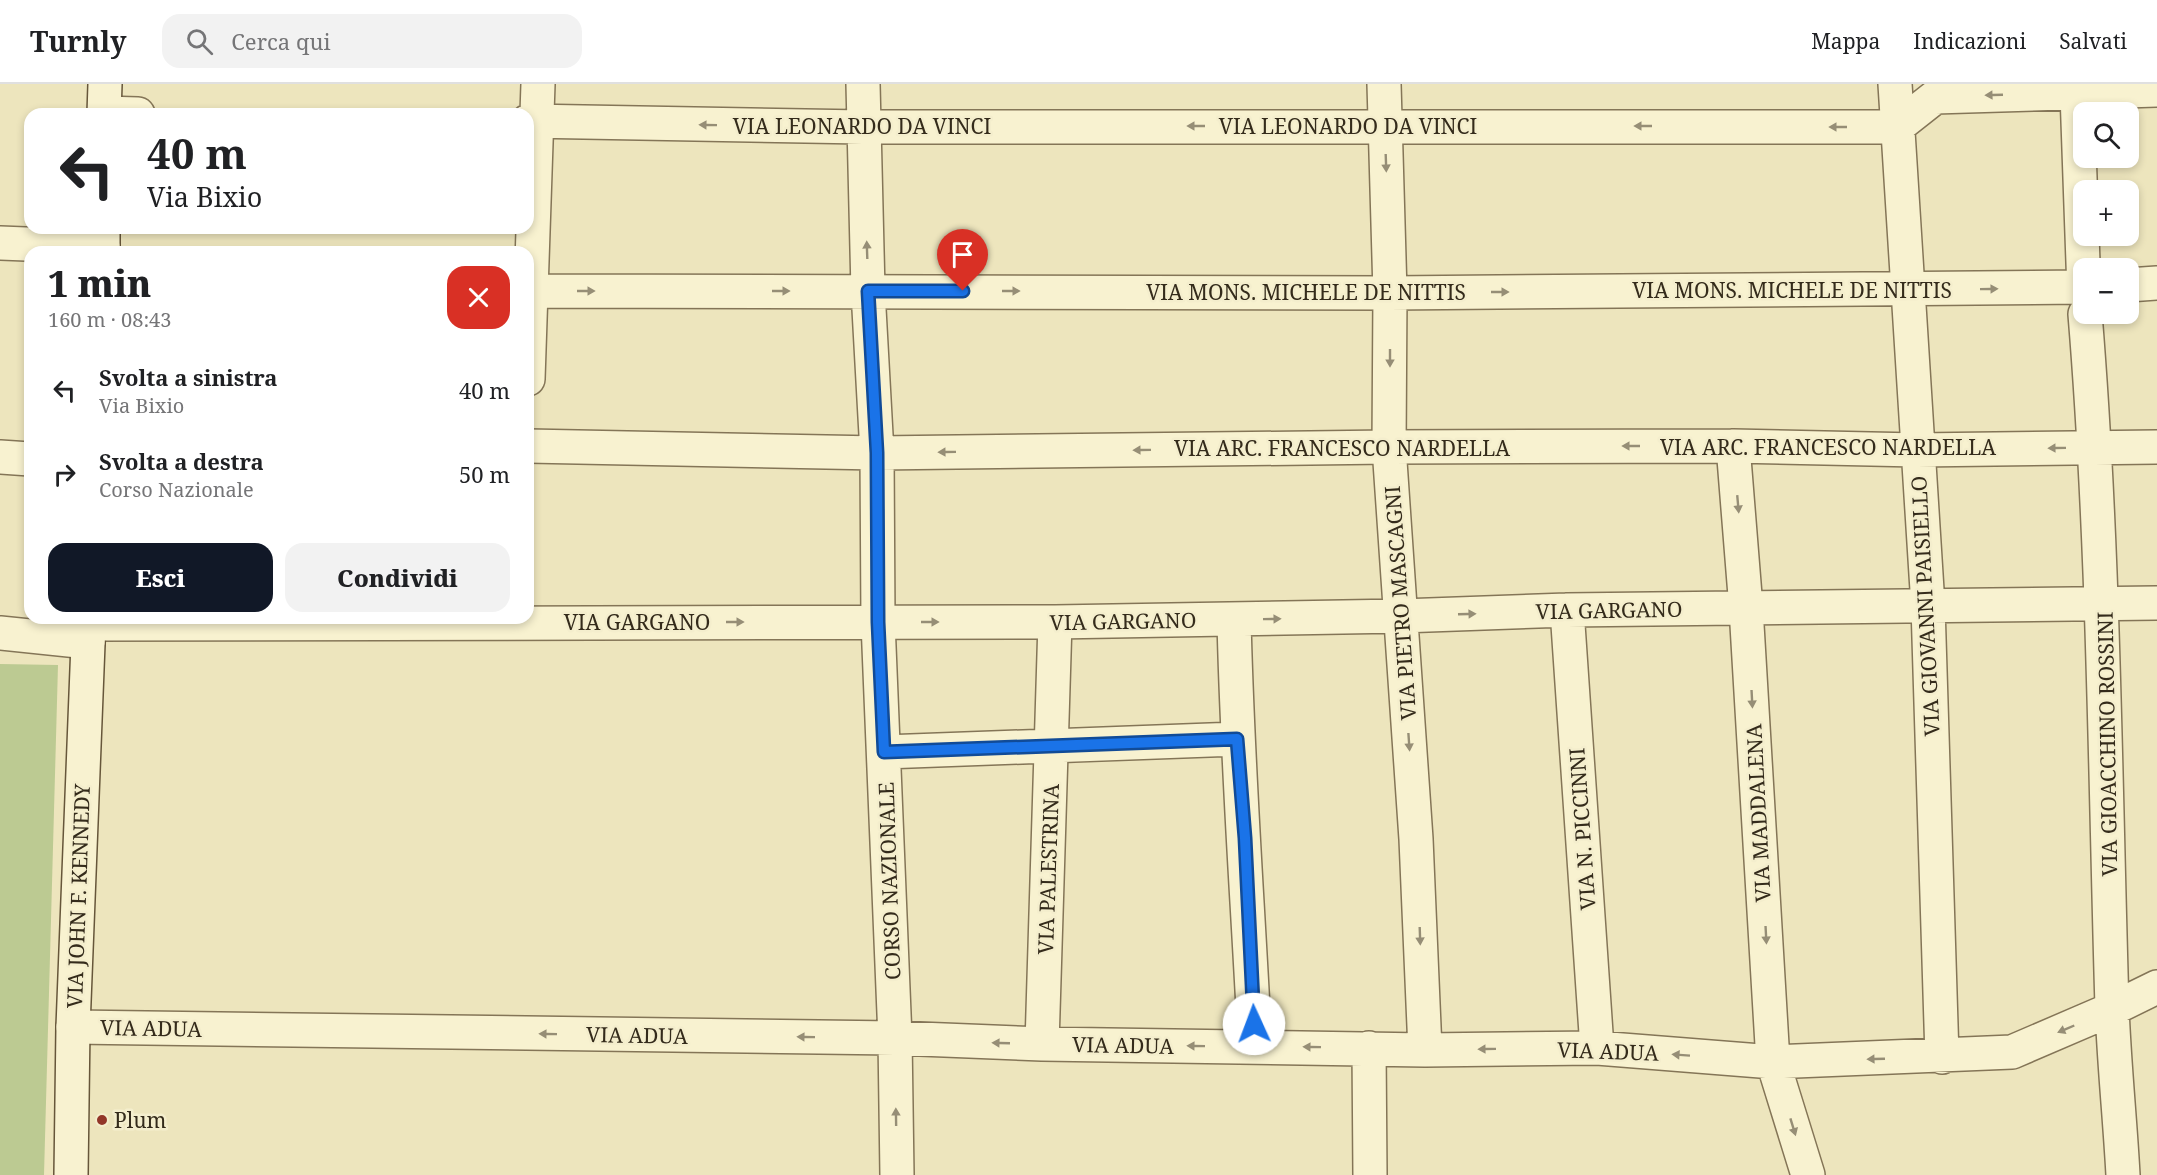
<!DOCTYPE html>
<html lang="it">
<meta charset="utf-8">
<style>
body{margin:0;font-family:"Noto Serif",serif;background:#f2f2f2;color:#202124;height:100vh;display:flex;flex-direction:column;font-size:22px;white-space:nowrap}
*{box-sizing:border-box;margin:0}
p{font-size:20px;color:#757577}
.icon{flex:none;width:33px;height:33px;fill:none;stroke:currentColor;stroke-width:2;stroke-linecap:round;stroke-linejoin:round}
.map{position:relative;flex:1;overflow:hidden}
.drawer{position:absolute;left:24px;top:162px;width:510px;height:378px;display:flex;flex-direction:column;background:#fff;border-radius:18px;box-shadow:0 3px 9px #0003}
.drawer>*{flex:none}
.banner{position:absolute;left:24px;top:24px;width:510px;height:126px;border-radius:18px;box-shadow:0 3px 9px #0003;background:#fff;color:#202124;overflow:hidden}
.controls{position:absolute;left:2073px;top:18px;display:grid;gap:12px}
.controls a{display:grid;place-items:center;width:66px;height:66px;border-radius:12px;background:#fff;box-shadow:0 3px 9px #0003;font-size:30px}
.pin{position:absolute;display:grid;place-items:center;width:51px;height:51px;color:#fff;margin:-62px -26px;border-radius:50% 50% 50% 0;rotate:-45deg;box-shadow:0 0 6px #0007}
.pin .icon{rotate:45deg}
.me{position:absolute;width:66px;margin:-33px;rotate:358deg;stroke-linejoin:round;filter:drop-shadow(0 0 4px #0008)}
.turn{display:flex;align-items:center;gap:21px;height:126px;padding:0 24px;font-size:27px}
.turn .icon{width:78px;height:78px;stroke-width:2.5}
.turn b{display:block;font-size:42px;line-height:51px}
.round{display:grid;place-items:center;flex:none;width:63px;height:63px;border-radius:18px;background:#f2f2f2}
.headline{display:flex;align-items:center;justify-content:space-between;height:102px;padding:0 24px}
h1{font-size:36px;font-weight:800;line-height:45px}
.cta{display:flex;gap:12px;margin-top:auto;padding:12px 24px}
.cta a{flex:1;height:69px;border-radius:18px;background:#111827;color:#fff;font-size:24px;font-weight:800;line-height:69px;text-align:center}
.cta a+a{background:#f2f2f2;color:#202124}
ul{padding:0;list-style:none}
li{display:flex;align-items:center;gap:18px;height:84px;padding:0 24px}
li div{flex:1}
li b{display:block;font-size:22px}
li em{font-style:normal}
header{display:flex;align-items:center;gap:36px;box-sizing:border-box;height:84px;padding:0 30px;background:#fff;border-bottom:2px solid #e0e0e0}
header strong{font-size:28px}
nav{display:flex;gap:33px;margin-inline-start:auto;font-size:21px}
.search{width:420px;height:54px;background:#f2f2f2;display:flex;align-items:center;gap:15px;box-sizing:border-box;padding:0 21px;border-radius:18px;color:#757577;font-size:22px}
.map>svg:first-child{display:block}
.green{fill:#bcca92}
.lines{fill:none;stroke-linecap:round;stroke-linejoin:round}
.minor-casing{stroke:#847557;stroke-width:36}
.secondary-casing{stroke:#66563a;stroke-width:36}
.minor{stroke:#f8f2d0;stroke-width:33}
.secondary{stroke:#f8f2d0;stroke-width:33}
.oneway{fill:#968e76}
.route-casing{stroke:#114b97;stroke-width:15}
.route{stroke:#1a73e8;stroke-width:10}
.poi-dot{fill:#923628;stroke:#f4eecd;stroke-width:2}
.labels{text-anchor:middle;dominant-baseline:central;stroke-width:5;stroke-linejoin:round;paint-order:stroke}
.street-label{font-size:21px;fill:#342b1b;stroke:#f4eecd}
.poi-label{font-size:21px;fill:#342b1b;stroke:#f4eecd;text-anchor:start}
</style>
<header>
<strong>Turnly</strong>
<div class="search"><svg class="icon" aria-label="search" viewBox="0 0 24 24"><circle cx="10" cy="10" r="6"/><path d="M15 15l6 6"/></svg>Cerca qui</div>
<nav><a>Mappa</a><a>Indicazioni</a><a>Salvati</a></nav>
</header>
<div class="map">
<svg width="2157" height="1091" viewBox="0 0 2157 1091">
<rect width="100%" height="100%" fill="#ede5bd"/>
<path class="green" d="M0,580L58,581L44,1091H0Z"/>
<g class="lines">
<g class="minor-casing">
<path id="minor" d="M863,0L868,207L877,369L878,538L895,954L897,1091
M1384,0L1390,209L1389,363L1416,755L1425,966
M1895,0L1928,522L1942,973
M2077,9L2084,207
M104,29L138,30
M528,37L863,43H1897L1935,13L2157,6
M0,159L103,163
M2128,201L2157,199
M528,207L1390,209L2084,203
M2085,230C2104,461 2105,692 2112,923C2114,979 2120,1035 2123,1091
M528,295L538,0
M528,362L877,369L1389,363L1733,362L1917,366L2157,363
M1733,362L1746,524L1773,978L1808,1091
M0,373L30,375
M1567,526L1597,964
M1234,535C1237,678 1248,820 1255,963
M89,540L1055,538L1401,532L1567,526L2157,519
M0,549L88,558
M884,668L1237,655
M73,943L895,954L1042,960L1425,966L1597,964L1773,978L2012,968L2112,925L2157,903
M1042,960L1055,538
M1369,964L1370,1091"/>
</g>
<g class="secondary-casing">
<path id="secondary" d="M104,30L105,0
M103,168V144
M71,1091L73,943L89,534"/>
</g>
<use href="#minor" class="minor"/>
<use href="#secondary" class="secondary"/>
</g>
<defs><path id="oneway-solid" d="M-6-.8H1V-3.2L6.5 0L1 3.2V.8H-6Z" transform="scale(1.5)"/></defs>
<g class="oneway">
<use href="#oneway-solid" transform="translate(1994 11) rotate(178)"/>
<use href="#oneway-solid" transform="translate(708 41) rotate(-179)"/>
<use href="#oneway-solid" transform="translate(1196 42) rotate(180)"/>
<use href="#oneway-solid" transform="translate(1643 42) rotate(-180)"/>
<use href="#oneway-solid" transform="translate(1838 43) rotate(-180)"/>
<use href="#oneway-solid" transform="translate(1386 79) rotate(88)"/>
<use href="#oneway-solid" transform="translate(867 166) rotate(-92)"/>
<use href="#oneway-solid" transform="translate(1989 205) rotate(-1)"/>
<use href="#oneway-solid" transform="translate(586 207)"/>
<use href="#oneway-solid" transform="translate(781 207)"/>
<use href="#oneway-solid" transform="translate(1011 207)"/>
<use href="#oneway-solid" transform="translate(1500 208)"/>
<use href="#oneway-solid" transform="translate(1390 274) rotate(90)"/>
<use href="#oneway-solid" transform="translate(1631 362) rotate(180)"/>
<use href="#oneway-solid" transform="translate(2057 364) rotate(179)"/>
<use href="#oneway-solid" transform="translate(1142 366) rotate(179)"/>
<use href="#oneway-solid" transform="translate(947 368) rotate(179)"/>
<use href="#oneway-solid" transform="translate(1738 420) rotate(85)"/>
<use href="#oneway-solid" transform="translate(1467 530) rotate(-2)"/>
<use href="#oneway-solid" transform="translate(1272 535) rotate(-1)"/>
<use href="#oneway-solid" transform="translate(735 538)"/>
<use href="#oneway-solid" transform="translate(930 538)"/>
<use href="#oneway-solid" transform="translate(1752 615) rotate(87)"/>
<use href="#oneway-solid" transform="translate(1409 658) rotate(86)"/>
<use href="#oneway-solid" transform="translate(1766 851) rotate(87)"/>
<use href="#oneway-solid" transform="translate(1420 852) rotate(88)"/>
<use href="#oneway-solid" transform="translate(2066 945) rotate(157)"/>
<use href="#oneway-solid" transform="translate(548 950) rotate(-179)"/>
<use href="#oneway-solid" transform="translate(806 953) rotate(-179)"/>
<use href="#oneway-solid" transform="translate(1001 959) rotate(-178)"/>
<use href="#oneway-solid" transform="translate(1196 962) rotate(-179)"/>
<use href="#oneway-solid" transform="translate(1312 963) rotate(-179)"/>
<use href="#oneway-solid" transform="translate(1487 965) rotate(179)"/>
<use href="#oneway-solid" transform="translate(1681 971) rotate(-176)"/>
<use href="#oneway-solid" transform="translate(1876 975) rotate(178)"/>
<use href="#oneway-solid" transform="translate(896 1033) rotate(-91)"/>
<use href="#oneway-solid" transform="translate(1793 1043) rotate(73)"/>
</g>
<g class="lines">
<g class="route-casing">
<path id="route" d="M963,207H868L877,369L878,538L884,668L1237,655L1245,754L1254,940"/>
</g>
<use href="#route" class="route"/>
</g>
<circle class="poi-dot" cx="102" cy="1036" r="6"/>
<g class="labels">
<g class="street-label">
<text x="862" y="42">VIA LEONARDO DA VINCI</text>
<text x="1348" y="42">VIA LEONARDO DA VINCI</text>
<text x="1792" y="206">VIA MONS. MICHELE DE NITTIS</text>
<text x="1306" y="208">VIA MONS. MICHELE DE NITTIS</text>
<text x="1828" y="363">VIA ARC. FRANCESCO NARDELLA</text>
<text x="1342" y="364">VIA ARC. FRANCESCO NARDELLA</text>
<text transform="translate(1400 519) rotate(-94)">VIA PIETRO MASCAGNI</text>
<text transform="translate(1925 522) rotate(-93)">VIA GIOVANNI PAISIELLO</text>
<text transform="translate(1609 526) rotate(-1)">VIA GARGANO</text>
<text transform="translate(1123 537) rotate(-1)">VIA GARGANO</text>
<text x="637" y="538">VIA GARGANO</text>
<text transform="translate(2107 660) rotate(-91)">VIA GIOACCHINO ROSSINI</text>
<text transform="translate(1758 729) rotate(-93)">VIA MADDALENA</text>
<text transform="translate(1582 745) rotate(-94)">VIA N. PICCINNI</text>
<text transform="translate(1048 785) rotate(-88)">VIA PALESTRINA</text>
<text transform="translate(889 797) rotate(-92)">CORSO NAZIONALE</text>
<text transform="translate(78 812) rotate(-88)">VIA JOHN F. KENNEDY</text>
<text transform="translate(151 944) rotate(1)">VIA ADUA</text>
<text transform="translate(637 951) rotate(1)">VIA ADUA</text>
<text transform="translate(1123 961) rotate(1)">VIA ADUA</text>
<text transform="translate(1608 967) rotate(2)">VIA ADUA</text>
</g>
<g class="poi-label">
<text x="114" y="1036">Plum</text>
</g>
</g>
</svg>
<div class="controls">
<a><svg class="icon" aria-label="search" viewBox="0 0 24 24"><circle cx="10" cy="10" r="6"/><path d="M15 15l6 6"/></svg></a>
<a>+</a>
<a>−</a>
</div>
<div class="pin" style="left:963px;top:207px;background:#d93025"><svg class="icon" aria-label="arrive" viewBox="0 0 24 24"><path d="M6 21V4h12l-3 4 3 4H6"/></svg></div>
<svg class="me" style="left:1254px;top:940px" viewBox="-20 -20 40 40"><circle r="19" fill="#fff"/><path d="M0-13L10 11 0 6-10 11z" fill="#1a73e8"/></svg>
<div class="banner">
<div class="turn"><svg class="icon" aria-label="left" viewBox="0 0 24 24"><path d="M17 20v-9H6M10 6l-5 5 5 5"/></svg><div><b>40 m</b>Via Bixio</div></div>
</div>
<section class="drawer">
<div class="headline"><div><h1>1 min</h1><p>160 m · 08:43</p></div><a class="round" style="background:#d93025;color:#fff"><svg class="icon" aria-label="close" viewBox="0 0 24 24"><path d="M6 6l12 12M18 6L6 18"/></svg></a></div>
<ul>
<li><svg class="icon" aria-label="left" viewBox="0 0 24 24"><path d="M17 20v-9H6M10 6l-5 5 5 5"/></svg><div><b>Svolta a sinistra</b><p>Via Bixio</p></div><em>40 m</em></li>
<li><svg class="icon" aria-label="right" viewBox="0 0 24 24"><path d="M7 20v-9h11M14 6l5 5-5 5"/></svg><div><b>Svolta a destra</b><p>Corso Nazionale</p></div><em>50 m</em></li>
</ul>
<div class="cta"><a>Esci</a><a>Condividi</a></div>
</section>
</div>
